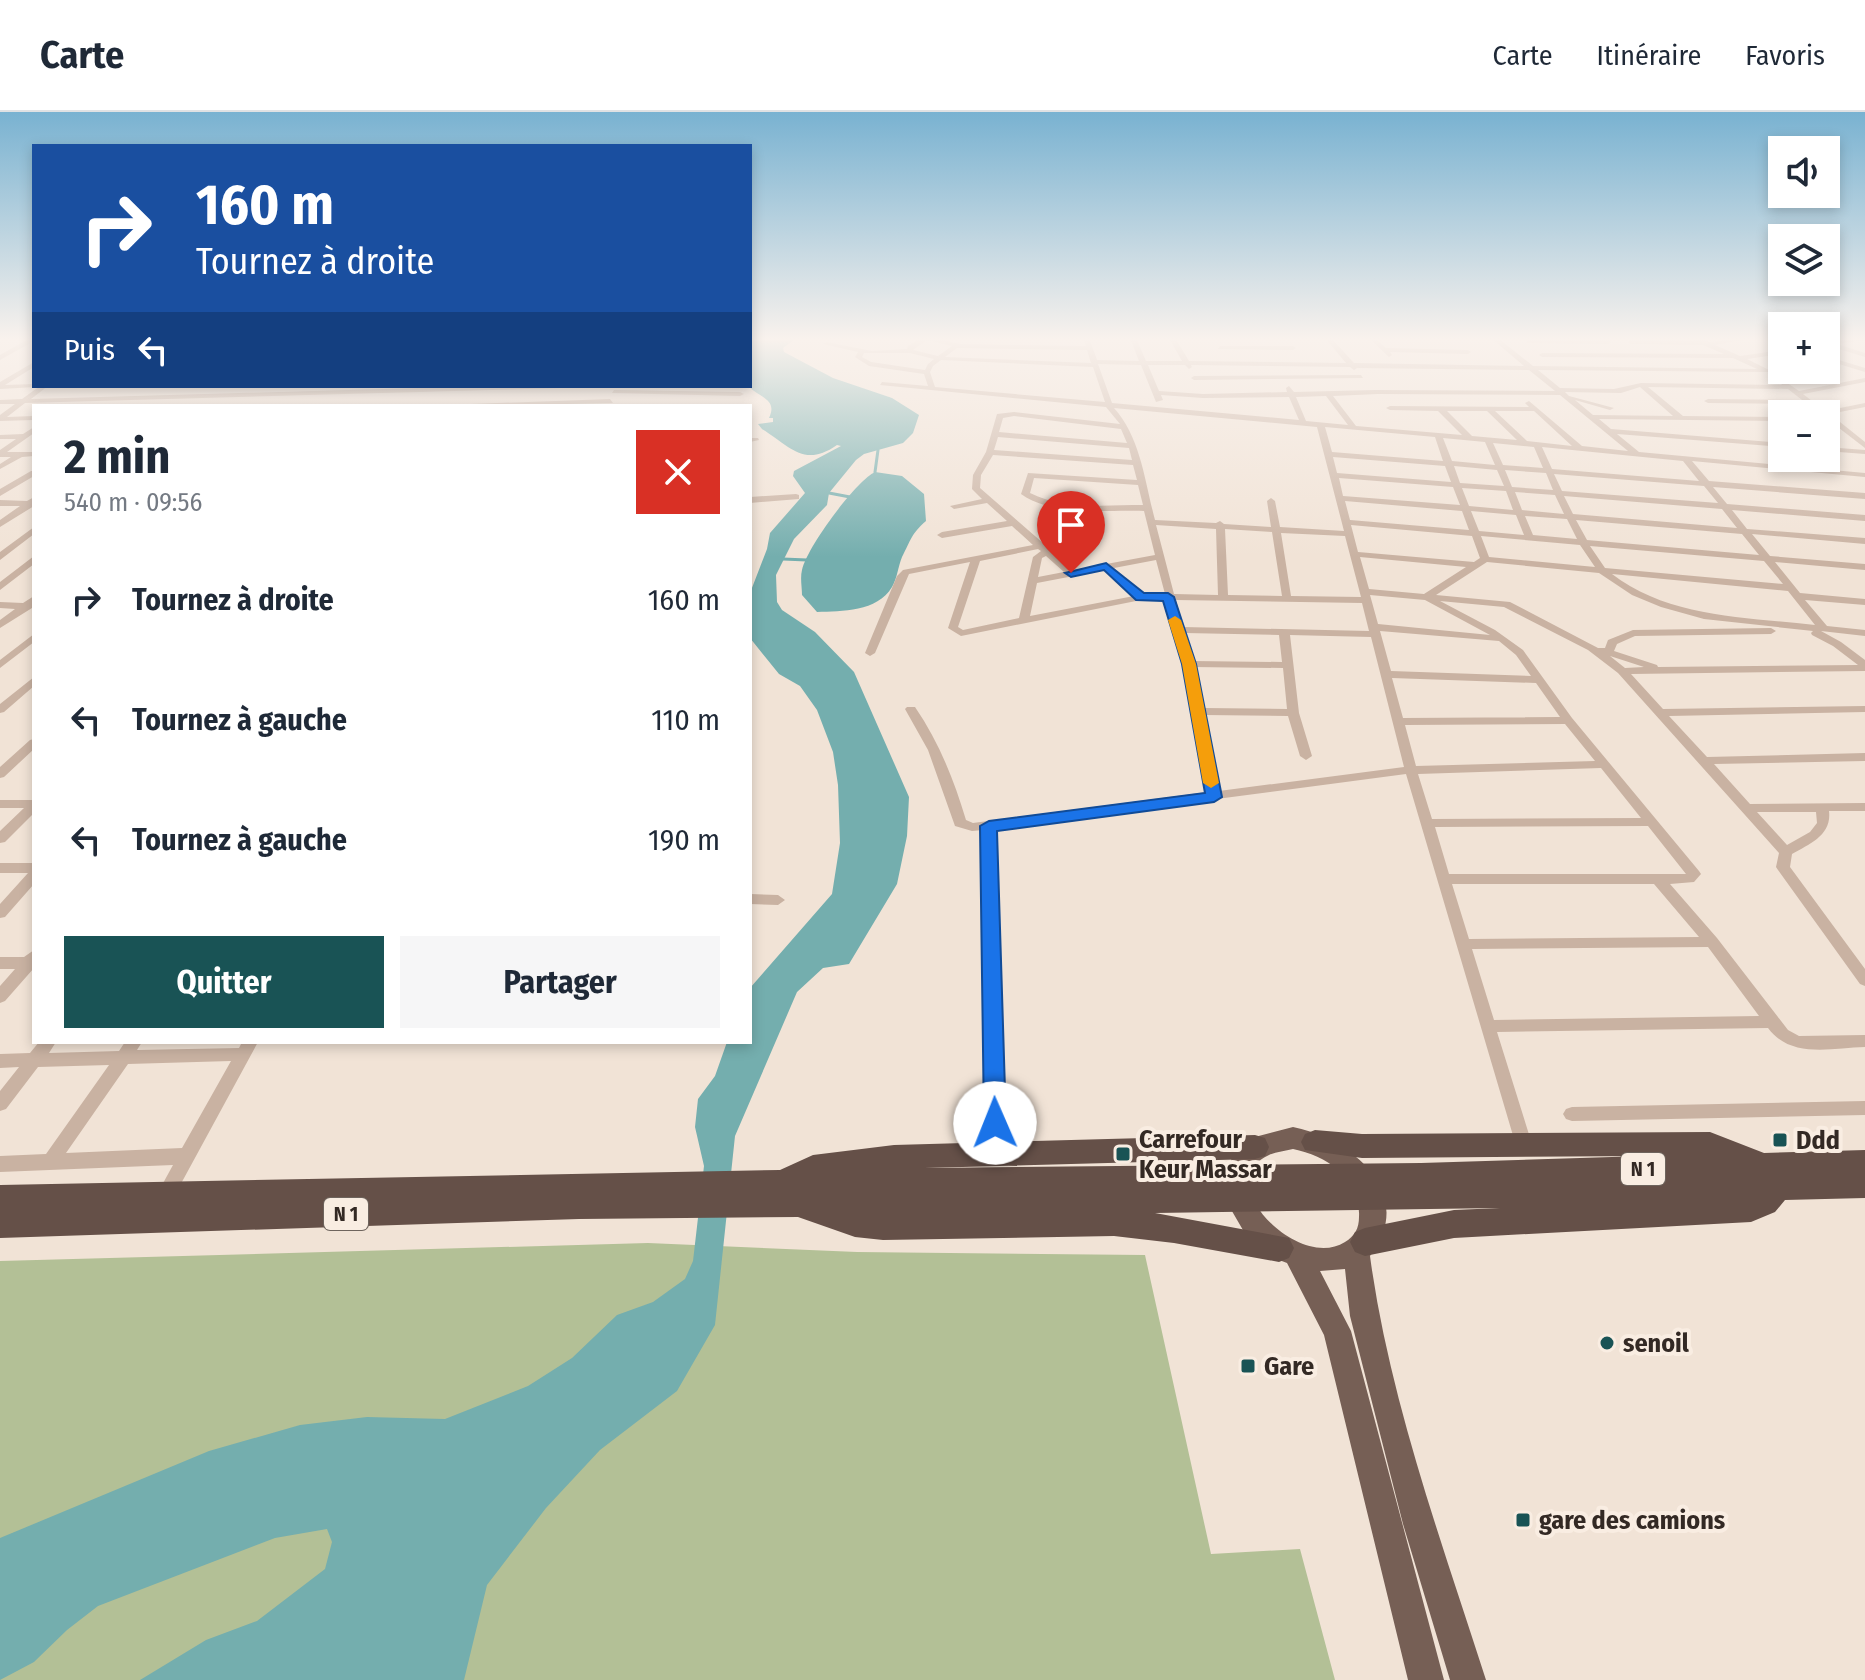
<!DOCTYPE html>
<html lang="fr">
<meta charset="utf-8">
<style>
body{margin:0;font-family:"Fira Sans Condensed",sans-serif;background:#f6f6f7;color:#1f2937;height:100vh;display:flex;flex-direction:column;font-size:30px;white-space:nowrap}
*{box-sizing:border-box;margin:0}
p{font-size:26px;color:#747a83}
.icon{flex:none;width:44px;height:44px;fill:none;stroke:currentColor;stroke-width:2;stroke-linecap:round;stroke-linejoin:round}
.map{position:relative;flex:1;overflow:hidden}
.drawer{position:absolute;left:32px;top:292px;width:720px;height:640px;display:flex;flex-direction:column;background:#fff;border-radius:0px;box-shadow:0 4px 12px #0003}
.drawer>*{flex:none}
.banner{position:absolute;left:32px;top:32px;width:720px;height:244px;border-radius:0px;box-shadow:0 4px 12px #0003;background:#1a4fa0;color:#fff;overflow:hidden}
.controls{position:absolute;left:1768px;top:24px;display:grid;gap:16px}
.controls a{display:grid;place-items:center;width:72px;height:72px;border-radius:0px;background:#fff;box-shadow:0 4px 12px #0003;font-size:40px}
.pin{position:absolute;display:grid;place-items:center;width:68px;height:68px;color:#fff;margin:-82px -34px;border-radius:50% 50% 50% 0;rotate:-45deg;box-shadow:0 0 8px #0007}
.pin .icon{rotate:45deg}
.me{position:absolute;width:88px;margin:-44px;rotate:359deg;stroke-linejoin:round;filter:drop-shadow(0 0 6px #0008)}
.turn{display:flex;align-items:center;gap:28px;height:168px;padding:0 32px;font-size:36px}
.turn .icon{width:104px;height:104px;stroke-width:2.5}
.turn b{display:block;font-size:56px;line-height:68px}
.then{display:flex;align-items:center;height:76px;padding:0 32px;background:#0003;gap:16px;font-size:30px}
.round{display:grid;place-items:center;flex:none;width:84px;height:84px;border-radius:0px;background:#f6f6f7}
.headline{display:flex;align-items:center;justify-content:space-between;height:136px;padding:0 32px}
h1{font-size:48px;font-weight:700;line-height:60px}
.cta{display:flex;gap:16px;margin-top:auto;padding:16px 32px}
.cta a{flex:1;height:92px;border-radius:0px;background:#195355;color:#fff;font-size:32px;font-weight:700;line-height:92px;text-align:center}
.cta a+a{background:#f6f6f7;color:#1f2937}
ul{padding:0;list-style:none}
li{display:flex;align-items:center;gap:24px;height:120px;padding:0 32px}
li div{flex:1}
li b{display:block;font-size:30px}
li em{font-style:normal}
header{display:flex;align-items:center;gap:48px;box-sizing:border-box;height:112px;padding:0 40px;background:#fff;border-bottom:2px solid #e0e1e3}
header strong{font-size:38px}
nav{display:flex;gap:44px;margin-inline-start:auto;font-size:28px}
.map>svg:first-child{display:block}
.green{fill:#b3c096}
.water{fill:#74aeae}
.lines{fill:none;stroke-linecap:round;stroke-linejoin:round}
.stream{stroke:#74aeae;stroke-width:3}
.minor{fill:#c9b2a2;fill-rule:evenodd}
.primary{fill:#765f55;fill-rule:evenodd}
.trunk{fill:#655048;fill-rule:evenodd}
.route{fill:#1a73e8;stroke:#114b97;stroke-width:2}
.slow{fill:#f59e0b}
.poi-dot{fill:#195355;stroke:#f9ede2;stroke-width:3}
.labels{text-anchor:middle;dominant-baseline:central;stroke-width:8;stroke-linejoin:round;paint-order:stroke}
.shield{fill:#f9ede2;stroke:#6e645d;stroke-width:2}
.shield-label{font-size:20px;font-weight:bold;fill:#332924}
.near-poi-label{font-size:26px;font-weight:bold;fill:#332924;stroke:#f9ede2;text-anchor:start}
</style>
<header>
<strong>Carte</strong>
<nav><a>Carte</a><a>Itinéraire</a><a>Favoris</a></nav>
</header>
<div class="map">
<svg width="1865" height="1568" viewBox="0 0 1865 1568">
<rect width="100%" height="100%" fill="#f1e3d6"/>
<path class="green" d="M648,1131L857,1140L1145,1143L1211,1442L1300,1437L1335,1568H0V1149Z"/>
<path class="water" d="M750,226H797L783,236L784,240L833,266L892,286L919,303L913,321L903,331L864,342L856,348L829,381L827,393L794,427L776,463L777,490L782,498L815,520L854,560L909,685L907,724L897,772L849,852L823,856L797,880L735,1024L715,1213L677,1279L600,1338L546,1396L487,1473L464,1568H140L206,1528L257,1509L325,1457L332,1430L327,1417L275,1426L98,1494L67,1518L34,1550L0,1568V1426L209,1339L300,1313L367,1305L445,1307L528,1274L572,1246L617,1203L653,1190L685,1167L693,1149L704,1054L695,1015L698,987L715,964L727,930H750V876L832,782L840,731L838,673L833,640L817,598L800,574L779,562L750,526V481L767,437L770,421L805,381L793,364L794,359L841,334L837,333C804,356 791,335 762,317L758,312L773,310V306H769C778,287 760,286 748,274Z
M875,360L902,364L924,382L926,409C911,422 911,428 902,445C898,455 897,467 892,475C877,500 842,499 817,500L802,483C802,475 800,466 802,458C807,435 856,369 875,360Z"/>
<g class="lines">
<path class="stream" d="M875,360L878,338
M829,381L850,385
M783,447L807,448"/>
<path class="minor" d="M30,226H34V229L0,248V243Z
M921,226H935L960,232L1086,234L1083,226H1089L1097,248L1139,249L1130,226H1136L1146,249H1182L1169,226H1175L1189,249L1346,251L1325,226H1331L1354,251L1524,254L1491,226H1498L1533,254L1757,257L1733,246L1542,245L1539,243L1542,241L1724,242L1703,233L1631,232L1628,230L1631,228L1695,229L1691,226H1699L1709,230L1753,226L1715,233L1740,244L1782,238V242L1747,247L1769,258V260L1538,258L1560,276L1614,277L1641,271L1782,273L1780,270L1783,268L1799,279L1865,266V270L1803,282L1825,299L1865,291V295L1830,302L1865,330V336L1826,306V302H1820L1808,292L1708,291L1704,289L1708,287L1802,288L1788,277L1648,275L1683,304L1782,305V309L1599,307L1611,317L1782,331V335L1617,322L1639,340L1865,361V365L1692,349L1709,369L1865,381V387L1713,375L1727,392L1865,403V409L1732,398L1747,417L1865,426V432L1752,422L1770,444L1865,452V458L1775,450L1800,481L1865,487V493L1805,488L1827,514L1865,518V524L1821,519L1841,530L1865,548V559L1631,562L1663,597L1865,594V600L1669,604L1707,645L1865,641V649L1714,652L1750,692L1865,691V699H1829C1832,723 1810,732 1792,742L1790,755L1865,857V874L1860,872L1778,758L1776,755L1779,741L1618,561L1588,538L1504,495L1440,489L1495,518L1523,538L1572,606L1699,759L1701,762L1694,770L1670,772L1717,826L1788,918L1799,924L1865,923V935C1831,936 1791,947 1768,916L1497,920L1532,1032L1529,1037L1523,1040L1517,1037L1406,662L996,716L1005,1041L1002,1047L996,1049L990,1047L987,1041L983,718L972,719L955,714L928,638L905,597L907,595H915C939,630 954,668 966,708L973,711L1207,680L1193,599L1166,488H1141L961,524L948,516L970,450L909,462L875,541L870,544L865,541L897,464L903,458L1033,433L1012,414L942,426L937,423L942,420L1007,409L987,391L954,397L950,394L982,387L972,377L973,363L986,340L997,302L1014,300L1120,312L1106,295L880,273L882,270L928,274L924,262L869,254L855,245L858,240L823,232L826,230L872,239L907,237L908,234ZM927,228L952,234L938,244L913,238ZM957,236L1087,238L1091,251L945,245ZM864,241H910L934,247L928,252L925,258L871,250L862,245ZM941,248L1093,255L1105,290L935,275L930,260L933,254ZM1098,252L1141,253L1156,290L1163,288L1161,283L1203,286L1289,285L1299,308L1112,291ZM1148,253H1185L1189,257L1192,255L1191,253L1350,255L1354,258L1357,256L1529,258L1555,279L1375,278L1294,280L1289,274L1286,276L1287,280L1203,282L1159,279ZM1640,275L1673,304L1593,303L1575,288L1610,298L1614,296L1569,284L1565,280L1621,281ZM1378,282L1560,283L1628,339L1582,334L1529,289L1525,291L1529,295L1390,294L1386,296L1390,298L1438,299L1462,323L1356,314L1333,284ZM1326,284L1348,313L1306,309L1296,285ZM1114,296L1317,315L1344,419L1280,415L1275,389L1271,386L1267,389L1271,415L1224,412L1220,409L1216,411L1155,408C1145,371 1141,326 1114,296ZM1447,299H1487L1517,328L1472,324ZM1495,299H1534L1572,334L1527,329ZM1014,304L1121,317L1127,331L999,320L1003,306ZM1325,315L1435,325L1443,349L1332,340ZM998,325L1129,336L1132,348L994,338ZM1443,326L1485,330L1495,353L1452,349ZM1493,331L1534,335L1543,356L1503,353ZM1542,335L1683,349L1699,369L1552,357ZM993,343L1133,353L1137,368L1028,361L1021,382C1050,404 1109,398 1144,399L1155,443L1074,458L980,376L981,363ZM1333,345L1445,354L1451,370L1337,361ZM1454,354L1497,358L1504,374L1460,371ZM1505,358L1546,361L1553,378L1512,375ZM1554,362L1704,374L1718,391L1562,379ZM1034,366L1138,373L1143,393C1106,393 1063,398 1030,381ZM1339,366L1453,375L1460,393L1343,384ZM1462,376L1506,379L1513,398L1469,394ZM1515,380L1555,383L1564,402L1522,398ZM1564,384L1722,397L1737,416L1573,402ZM1345,389L1462,399L1469,418L1350,408ZM1471,399L1516,403L1524,423L1479,419ZM1525,404L1567,407L1577,427L1533,423ZM1576,408L1742,422L1759,443L1587,428ZM1156,413L1216,417L1218,483L1174,482ZM1351,413L1472,424L1480,446L1474,450L1358,440ZM1225,417L1272,420L1282,484L1228,483ZM1281,421L1345,424L1361,485L1291,484ZM1481,424L1580,433L1595,455L1489,445ZM1590,434L1764,449L1783,472L1605,456ZM1038,437L1041,439L1033,445L1019,506L963,518L958,515L980,449ZM1046,444L1064,460L1038,465L1042,446ZM1360,445L1466,455L1424,482L1369,477ZM1156,448L1165,482H1144L1114,456ZM1487,450L1599,461L1632,483L1661,495L1704,507L1813,519L1811,521L1812,523L1833,534L1858,553L1658,555L1657,553L1614,539L1617,532L1635,524L1771,522L1776,519L1771,516L1633,518L1608,528L1605,536H1598L1510,490L1436,483ZM1105,458L1134,484L1030,504L1037,471ZM1612,462L1788,479L1815,513C1747,505 1669,506 1612,462ZM1370,483L1425,488L1490,523L1378,512ZM1176,488L1362,491L1369,519L1183,515ZM1380,519L1499,529L1516,543L1531,564L1391,559ZM1185,521L1279,523L1282,550L1192,549ZM1290,523L1371,525L1404,655L1219,679L1205,603L1288,604L1300,644L1306,648L1312,644L1299,601ZM1610,544L1644,555L1625,556ZM1193,555L1283,556L1287,597L1204,596ZM1392,566L1536,571L1560,605L1403,606ZM1565,612L1595,649L1416,654L1405,613ZM1601,656L1641,706L1432,707L1418,662ZM1757,700H1816L1817,711L1810,720L1787,733ZM1648,714L1686,762H1449L1435,715ZM1452,772H1654L1699,825L1469,827ZM1708,835L1759,904L1494,908L1472,837Z
M1369,226H1375L1386,236L1468,238L1471,240L1468,242L1390,240L1392,243L1389,245Z
M1424,226H1480L1477,228H1427Z
M1855,226H1865V228L1837,232L1865,241V245L1826,233V229L1831,231Z
M1528,228H1608L1611,230L1608,232L1526,231Z
M1220,234H1293L1296,236L1293,238L1218,237Z
M1826,244L1865,256V260L1826,248Z
M34,250V255L5,273L34,272L36,275L0,277V270Z
M1789,258H1803L1773,265L1770,263Z
M1361,263L1363,266L1194,268L1191,266L1194,264Z
M40,274H48L31,287L487,274H563L560,276L25,291L7,305L34,304V308L0,309V303L15,292H0V288L22,287Z
M614,278L740,280L744,282L740,284L612,281Z
M610,287L613,291L467,294L471,292Z
M34,315V321L7,340H34V344L22,345L0,357V352L11,345H0V338L16,327H0V323L23,322Z
M750,326H758L759,328L750,330Z
M1826,335L1865,338V342L1826,339Z
M31,359H34V364L0,384V377Z
M796,382L799,383V387L750,391V385Z
M34,385V394L0,415V408L20,394H0V388L27,389Z
M34,415V422L0,448V440Z
M34,444V452L0,478V470Z
M34,484L32,496L0,516V508L15,497L0,496V490L23,491Z
M34,522V530L0,556V548Z
M34,565V574L4,600L0,601V592Z
M34,627V637L4,665L0,666V655L30,628Z
M0,688H34V701L5,730L0,731V719L24,696H0Z
M0,751H34V772L5,805L0,806V792L28,761H0Z
M750,782L778,783L785,788L778,793L750,792Z
M34,838V856L5,889L0,891V874L15,857H0V845H24Z
M39,930H56L49,941L119,939L125,930H142L137,938L239,936L242,930H258L171,1090L165,1092L159,1090L156,1084L173,1053L0,1060V1044L46,1042L109,953L38,955L6,997L0,999V979L19,955L0,956V942L30,941ZM231,949L182,1036L66,1041L128,952Z
M1865,989V1003L1572,1009L1566,1007L1563,1002L1566,997L1572,995Z"/>
<path class="primary" d="M1293,1015C1352,1027 1418,1082 1370,1144C1389,1286 1442,1431 1486,1568H1450L1403,1412L1350,1204L1345,1157L1320,1159L1351,1219L1444,1568H1408L1324,1223L1287,1151L1269,1144L1247,1125L1229,1094L1224,1071L1233,1042L1251,1026ZM1293,1037C1327,1044 1361,1066 1359,1105C1359,1116 1355,1124 1345,1130C1298,1160 1210,1069 1269,1043C1276,1040 1285,1039 1293,1037Z"/>
<path class="trunk" d="M1315,1018L1362,1022L1710,1020L1764,1041L1865,1038V1086L1785,1088L1775,1100L1751,1110L1454,1126L1365,1144L1355,1140L1350,1130L1355,1120L1365,1116L1454,1098L1500,1096L1155,1101L1289,1126L1294,1136L1289,1146L1279,1150L1174,1131L1114,1124L883,1128L855,1125L798,1105L579,1107L0,1126V1073L780,1058L813,1043L894,1033L1255,1023L1265,1026L1269,1035L1265,1044L1255,1047L925,1056L1421,1051L1644,1044L1362,1046L1305,1038L1301,1030L1305,1022Z"/>
</g>
<linearGradient id="sky" x2="0" y2="1"><stop stop-color="#79b2d1"/><stop offset="0.51" stop-color="#f9f2ed"/><stop offset="1" stop-color="#f9f2ed" stop-opacity="0"/></linearGradient>
<rect width="1865" height="445" fill="url(#sky)"/>
<path class="route" d="M1106,451L1144,481H1168L1174,485L1196,552L1222,685L1214,690L997,719L1006,1011L1003,1017L995,1020L987,1017L984,1011L980,714L989,709L1205,681L1182,552L1163,489L1136,488L1104,458L1071,465L1065,461Z"/>
<path class="slow" d="M1175,504L1181,508L1196,552L1219,671L1211,676L1203,671L1182,552L1168,508Z"/>
<g class="poi-dot">
<rect x="1772" y="1020" width="16" height="16" rx="4"/>
<rect x="1115" y="1034" width="16" height="16" rx="4"/>
<circle cx="1607" cy="1231" r="8"/>
<rect x="1240" y="1246" width="16" height="16" rx="4"/>
<rect x="1515" y="1400" width="16" height="16" rx="4"/>
</g>
<g class="labels">
<g class="shield">
<rect x="1621" y="1041" width="44" height="32" rx="6"/>
<rect x="324" y="1086" width="44" height="32" rx="6"/>
</g>
<g class="shield-label">
<text x="1643" y="1057">N 1</text>
<text x="346" y="1102">N 1</text>
</g>
<g class="near-poi-label">
<text x="1139" y="1027">Carrefour<tspan x="1139" dy="30">Keur Massar</tspan></text>
<text x="1796" y="1028">Ddd</text>
<text x="1623" y="1231">senoil</text>
<text x="1264" y="1254">Gare</text>
<text x="1539" y="1408">gare des camions</text>
</g>
</g>
</svg>
<div class="controls">
<a><svg class="icon" aria-label="sound" viewBox="0 0 24 24"><path d="M4 9h4l5-4v14l-5-4H4zM17 9q2 3 0 6"/></svg></a>
<a><svg class="icon" aria-label="layers" viewBox="0 0 24 24"><path d="M12 4l9 5-9 5-9-5zM3 14l9 5 9-5"/></svg></a>
<a>+</a>
<a>−</a>
</div>
<div class="pin" style="left:1071px;top:461px;background:#d93025"><svg class="icon" aria-label="arrive" viewBox="0 0 24 24"><path d="M6 21V4h12l-3 4 3 4H6"/></svg></div>
<svg class="me" style="left:995px;top:1011px" viewBox="-20 -20 40 40"><circle r="19" fill="#fff"/><path d="M0-13L10 11 0 6-10 11z" fill="#1a73e8"/></svg>
<div class="banner">
<div class="turn"><svg class="icon" aria-label="right" viewBox="0 0 24 24"><path d="M7 20v-9h11M14 6l5 5-5 5"/></svg><div><b>160 m</b>Tournez à droite</div></div>
<div class="then">Puis<svg class="icon" aria-label="left" viewBox="0 0 24 24"><path d="M17 20v-9H6M10 6l-5 5 5 5"/></svg></div>
</div>
<section class="drawer">
<div class="headline"><div><h1>2 min</h1><p>540 m · 09:56</p></div><a class="round" style="background:#d93025;color:#fff"><svg class="icon" aria-label="close" viewBox="0 0 24 24"><path d="M6 6l12 12M18 6L6 18"/></svg></a></div>
<ul>
<li><svg class="icon" aria-label="right" viewBox="0 0 24 24"><path d="M7 20v-9h11M14 6l5 5-5 5"/></svg><div><b>Tournez à droite</b></div><em>160 m</em></li>
<li><svg class="icon" aria-label="left" viewBox="0 0 24 24"><path d="M17 20v-9H6M10 6l-5 5 5 5"/></svg><div><b>Tournez à gauche</b></div><em>110 m</em></li>
<li><svg class="icon" aria-label="left" viewBox="0 0 24 24"><path d="M17 20v-9H6M10 6l-5 5 5 5"/></svg><div><b>Tournez à gauche</b></div><em>190 m</em></li>
</ul>
<div class="cta"><a>Quitter</a><a>Partager</a></div>
</section>
</div>
